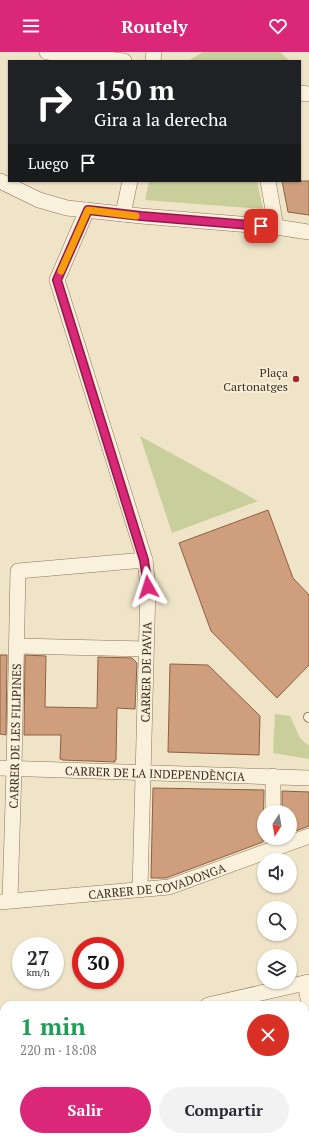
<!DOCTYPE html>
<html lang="es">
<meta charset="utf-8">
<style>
body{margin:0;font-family:"PT Serif",serif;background:#f2f2f3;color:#2b2b33;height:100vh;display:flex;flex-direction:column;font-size:15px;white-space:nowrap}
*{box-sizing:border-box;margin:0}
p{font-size:13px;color:#7c7c81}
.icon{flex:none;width:22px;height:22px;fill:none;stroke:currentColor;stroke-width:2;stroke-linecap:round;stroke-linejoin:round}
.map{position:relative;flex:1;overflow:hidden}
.drawer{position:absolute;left:0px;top:949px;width:309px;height:140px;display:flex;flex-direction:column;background:#fff;border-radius:12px 12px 0 0;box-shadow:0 1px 3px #0004}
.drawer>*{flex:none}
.guide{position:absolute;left:8px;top:8px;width:293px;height:122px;border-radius:0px;box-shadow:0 1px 3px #0004;background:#202124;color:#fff;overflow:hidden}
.needle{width:26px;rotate:191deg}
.buttons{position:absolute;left:257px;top:753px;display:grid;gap:8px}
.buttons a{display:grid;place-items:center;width:40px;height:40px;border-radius:50%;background:#fff;box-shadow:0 1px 3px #0004;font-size:20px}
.speed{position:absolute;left:12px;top:885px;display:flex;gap:8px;font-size:20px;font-weight:700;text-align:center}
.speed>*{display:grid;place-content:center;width:52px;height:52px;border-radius:50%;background:#fff;box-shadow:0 1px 3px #0004;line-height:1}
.speed small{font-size:10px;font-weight:400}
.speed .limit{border:6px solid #d22;background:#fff;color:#111}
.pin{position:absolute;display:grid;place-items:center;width:34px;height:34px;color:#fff;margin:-17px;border-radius:8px;box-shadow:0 2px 6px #0006}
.me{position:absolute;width:44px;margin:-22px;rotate:354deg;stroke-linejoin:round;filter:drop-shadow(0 0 3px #0008)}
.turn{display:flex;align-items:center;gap:14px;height:84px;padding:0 20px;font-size:18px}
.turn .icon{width:52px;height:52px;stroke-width:2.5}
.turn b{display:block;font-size:28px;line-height:34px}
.then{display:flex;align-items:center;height:38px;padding:0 20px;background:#0003;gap:8px;font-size:15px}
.round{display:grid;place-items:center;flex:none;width:42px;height:42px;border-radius:21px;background:#f2f2f3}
.head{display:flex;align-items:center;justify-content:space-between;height:68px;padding:0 20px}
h1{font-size:24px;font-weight:600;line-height:30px;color:#1e9e55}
.action{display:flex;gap:8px;margin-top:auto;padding:8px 20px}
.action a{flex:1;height:46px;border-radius:24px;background:#db2777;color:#fff;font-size:16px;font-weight:600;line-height:46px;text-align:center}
.action a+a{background:#f2f2f3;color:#2b2b33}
header{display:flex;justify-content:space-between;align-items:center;height:52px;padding:0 20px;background:#db2777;color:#fff;font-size:18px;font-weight:600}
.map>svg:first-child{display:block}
.green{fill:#c9cf9b}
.building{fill:#cf9f7d;stroke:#8d5f41}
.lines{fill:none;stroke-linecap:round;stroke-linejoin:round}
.lane-casing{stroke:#8d765c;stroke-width:10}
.street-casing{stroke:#8d765c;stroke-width:16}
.lane{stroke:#faf1dc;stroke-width:8}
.street{stroke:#faf1dc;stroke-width:15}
.route-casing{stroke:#8e194d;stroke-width:10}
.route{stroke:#db2777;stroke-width:7}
.slow{stroke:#f59e0b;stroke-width:7}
.poi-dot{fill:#9e2a2b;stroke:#f7eed8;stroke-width:1.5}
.labels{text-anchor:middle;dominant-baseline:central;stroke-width:3.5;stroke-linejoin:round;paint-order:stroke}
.poi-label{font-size:12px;fill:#3d2e20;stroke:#f7eed8;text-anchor:end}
.street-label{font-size:12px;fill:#3d2e20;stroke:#f7eed8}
</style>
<header><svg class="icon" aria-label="menu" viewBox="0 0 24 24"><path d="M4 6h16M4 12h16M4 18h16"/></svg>Routely<svg class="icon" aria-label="heart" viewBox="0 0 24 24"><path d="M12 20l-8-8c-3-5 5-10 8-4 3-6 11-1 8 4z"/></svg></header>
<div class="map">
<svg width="309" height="1089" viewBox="0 0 309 1089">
<rect width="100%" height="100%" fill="#f0e4c8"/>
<path class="green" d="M203,0H280L290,9H188Z
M149,129H257L263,157L145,148Z
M140,384L258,449L172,481Z
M275,662L290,664L300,686L309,694V707L273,701Z
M305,973L309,997V1047H305Z
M305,1077H309V1089H251L252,1085H305Z"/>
<path class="building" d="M282,129H309V163L288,160Z
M268,458L293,526L309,543V613L277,646L211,579L179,491Z
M0,603H7L6,683L0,682Z
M25,603L46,604L45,655L97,656L98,605L132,606L137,611L135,657L117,656L116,708H115V710L62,708V707H60L61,683H24Z
M170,612L208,613L260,664L259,703L168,700Z
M153,736L264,738L263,790L166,826H151Z
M282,739L309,740V774L290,781V760H282Z"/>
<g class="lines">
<g class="lane-casing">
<path id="lane" d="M308,665L309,666"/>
</g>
<g class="street-casing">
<g id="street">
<path d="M47,0L124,9"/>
<path d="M153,9L154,0"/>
<path d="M300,41L309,42"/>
<path d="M0,129L39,148L67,156L141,164L276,175L309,180"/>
<path d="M268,129L276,175"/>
<path d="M87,158L57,228L145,508L148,535L140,837"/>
<path d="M123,162L130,129"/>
<path d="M17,594L146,597"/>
<path id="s1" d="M0,716L309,726"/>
<path d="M273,724V760"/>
<path id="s2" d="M10,848L14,717L18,519L145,508"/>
<path id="s3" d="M0,850L169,835L309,784"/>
<path d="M305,931L309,951"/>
<path d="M208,953L309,930"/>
<path d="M0,1000L4,999"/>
<path d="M305,1060L309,1059"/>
<path d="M0,1076H4"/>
</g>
</g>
<use href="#lane" class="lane"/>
<use href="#street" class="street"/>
</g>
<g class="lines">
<g class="route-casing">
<path id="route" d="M148,535L144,508L57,228L88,158L141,164L261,174"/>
</g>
<use href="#route" class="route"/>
<path class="slow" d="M61,219L88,158L136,164"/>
</g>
<circle class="poi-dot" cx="296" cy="327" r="4"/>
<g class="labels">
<g class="poi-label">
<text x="288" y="320">Plaça<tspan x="288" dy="14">Cartonatges</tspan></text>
</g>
<g class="street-label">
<text transform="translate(146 620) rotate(-89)">CARRER DE PAVIA</text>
<text stroke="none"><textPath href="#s2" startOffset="164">CARRER DE LES FILIPINES</textPath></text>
<text stroke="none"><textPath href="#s1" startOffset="155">CARRER DE LA INDEPENDÈNCIA</textPath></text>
<text stroke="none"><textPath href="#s3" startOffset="159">CARRER DE COVADONGA</textPath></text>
</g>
</g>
</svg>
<div class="buttons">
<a><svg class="needle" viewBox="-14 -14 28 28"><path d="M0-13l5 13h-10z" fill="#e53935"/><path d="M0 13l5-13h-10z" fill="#7c7c81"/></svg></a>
<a><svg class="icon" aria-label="sound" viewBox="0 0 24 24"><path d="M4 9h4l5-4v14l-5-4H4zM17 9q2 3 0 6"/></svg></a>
<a><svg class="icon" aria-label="search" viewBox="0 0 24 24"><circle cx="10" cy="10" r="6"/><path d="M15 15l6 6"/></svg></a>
<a><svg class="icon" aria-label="layers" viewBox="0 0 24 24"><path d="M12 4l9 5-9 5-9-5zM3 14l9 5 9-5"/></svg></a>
</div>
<div class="speed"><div>27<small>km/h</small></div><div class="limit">30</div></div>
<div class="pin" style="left:261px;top:174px;background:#d93025"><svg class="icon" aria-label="arrive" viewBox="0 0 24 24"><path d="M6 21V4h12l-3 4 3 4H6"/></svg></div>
<svg class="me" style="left:148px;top:535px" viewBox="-20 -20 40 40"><path d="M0-17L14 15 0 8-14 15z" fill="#db2777" stroke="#fff" stroke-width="4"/></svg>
<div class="guide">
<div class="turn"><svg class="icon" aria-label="right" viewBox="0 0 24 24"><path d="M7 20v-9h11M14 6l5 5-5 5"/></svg><div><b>150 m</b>Gira a la derecha</div></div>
<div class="then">Luego<svg class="icon" aria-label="arrive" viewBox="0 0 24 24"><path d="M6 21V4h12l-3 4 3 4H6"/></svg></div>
</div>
<section class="drawer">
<div class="head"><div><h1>1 min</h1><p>220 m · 18:08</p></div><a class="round" style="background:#d93025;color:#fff"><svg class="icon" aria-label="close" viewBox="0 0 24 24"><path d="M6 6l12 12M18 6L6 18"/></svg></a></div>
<div class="action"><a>Salir</a><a>Compartir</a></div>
</section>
</div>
